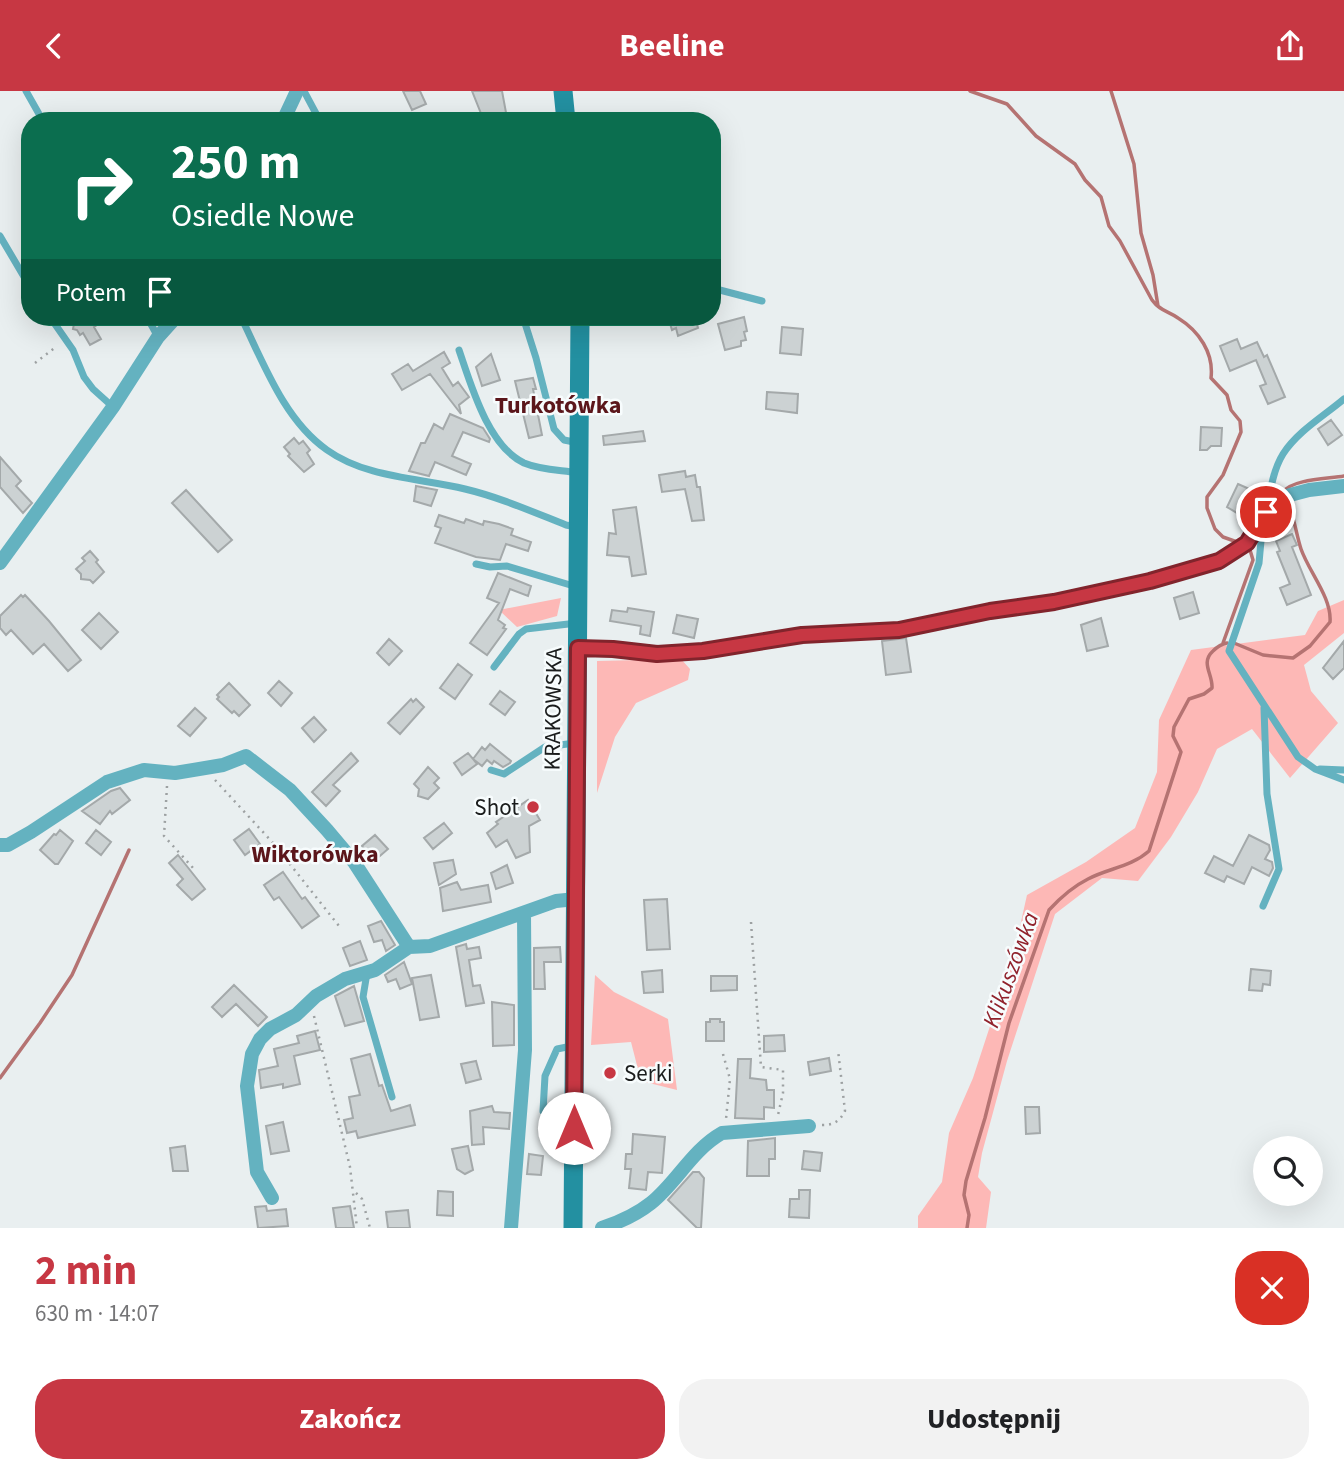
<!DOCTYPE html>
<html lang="pl">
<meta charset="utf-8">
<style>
body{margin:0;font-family:"Source Sans 3",sans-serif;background:#f2f2f2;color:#202124;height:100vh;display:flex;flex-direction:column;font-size:26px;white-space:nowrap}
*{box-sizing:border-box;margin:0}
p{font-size:23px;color:#757577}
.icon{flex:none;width:38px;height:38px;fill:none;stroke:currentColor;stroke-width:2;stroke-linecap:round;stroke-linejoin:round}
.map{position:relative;height:1137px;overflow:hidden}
.sheet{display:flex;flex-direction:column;background:#fff;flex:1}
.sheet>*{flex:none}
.top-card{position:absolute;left:21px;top:21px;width:700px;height:214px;border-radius:28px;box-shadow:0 7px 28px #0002;background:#0b6e4f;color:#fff;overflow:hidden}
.tools{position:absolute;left:1253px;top:1045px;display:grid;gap:14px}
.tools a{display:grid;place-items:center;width:70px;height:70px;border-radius:50%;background:#fff;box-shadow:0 7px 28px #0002;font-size:35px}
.pin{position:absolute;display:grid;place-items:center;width:60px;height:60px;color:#fff;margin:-30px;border:4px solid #fff;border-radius:50%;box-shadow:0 2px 7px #0007}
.me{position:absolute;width:77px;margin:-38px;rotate:0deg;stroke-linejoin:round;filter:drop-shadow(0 0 5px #0008)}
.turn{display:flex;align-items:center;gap:24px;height:147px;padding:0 35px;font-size:32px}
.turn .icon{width:91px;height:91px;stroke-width:2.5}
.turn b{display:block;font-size:49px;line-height:60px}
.then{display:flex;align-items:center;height:66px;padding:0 35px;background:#0003;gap:14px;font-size:26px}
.round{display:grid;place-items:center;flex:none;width:74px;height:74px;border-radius:28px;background:#f2f2f2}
.headline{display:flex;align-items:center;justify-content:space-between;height:119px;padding:0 35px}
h1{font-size:42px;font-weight:700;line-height:52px;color:#c73743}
.cta{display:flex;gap:14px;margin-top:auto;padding:14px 35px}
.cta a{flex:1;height:80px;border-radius:28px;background:#c73743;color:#fff;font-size:28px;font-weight:700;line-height:80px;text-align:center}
.cta a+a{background:#f2f2f2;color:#202124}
header{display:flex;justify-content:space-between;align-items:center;height:91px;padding:0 35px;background:#c73743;color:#fff;font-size:32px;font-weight:700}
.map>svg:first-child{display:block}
.green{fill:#fdb8b6}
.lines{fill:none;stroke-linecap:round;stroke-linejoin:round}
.stream{stroke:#b57372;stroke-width:3.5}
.building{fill:#ccd2d3;stroke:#a4a9aa;stroke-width:2}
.path{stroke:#9da1a2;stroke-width:2.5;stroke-dasharray:2 5;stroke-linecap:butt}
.lane{stroke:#64b2c0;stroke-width:7}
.street{stroke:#64b2c0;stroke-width:14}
.secondary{stroke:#2390a1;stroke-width:19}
.route-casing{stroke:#81242c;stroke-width:18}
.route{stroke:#c73743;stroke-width:12}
.poi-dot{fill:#c73743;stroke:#f7fcfd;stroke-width:2.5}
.labels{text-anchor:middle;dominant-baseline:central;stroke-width:5;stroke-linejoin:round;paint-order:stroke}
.street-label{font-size:23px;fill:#1a1c1c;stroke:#f7fcfd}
.poi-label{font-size:23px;fill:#1a1c1c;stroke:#f7fcfd;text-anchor:end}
.neighbourhood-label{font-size:24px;font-weight:bold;fill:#5b161b;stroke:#f7fcfd}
.water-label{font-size:24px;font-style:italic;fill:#91222c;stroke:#f7fcfd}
</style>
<header><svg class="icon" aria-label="back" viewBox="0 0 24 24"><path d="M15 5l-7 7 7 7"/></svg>Beeline<svg class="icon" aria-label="share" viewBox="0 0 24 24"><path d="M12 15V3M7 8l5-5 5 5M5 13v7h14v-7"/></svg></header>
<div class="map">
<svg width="1344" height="1137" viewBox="0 0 1344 1137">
<rect width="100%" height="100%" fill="#e9eff0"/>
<path class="green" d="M561,507L557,525L517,536L499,519Z
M1344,509V542L1304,574L1311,600L1338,632L1290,687L1252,638L1217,658L1198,701L1171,746L1138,790L1102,787L1055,823L1007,970L982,1062L978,1086L991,1101L986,1137H918V1125L942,1091L949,1042L973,987L1014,862L1027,804L1086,771L1135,737L1157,681L1159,629L1191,559L1305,544L1318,520Z
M681,568L690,578L688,589L636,612L615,646L597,702V570Z
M595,884L614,901L668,928L677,999L641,990L631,951L591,954Z"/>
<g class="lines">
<path class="stream" d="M970,0L1007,13L1036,45L1075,73L1085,89L1101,106L1109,135L1120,150L1152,209C1160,220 1168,220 1178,227C1199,240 1214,262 1211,287L1227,304L1231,319L1240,330L1241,341L1223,384L1207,406V417L1215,438L1223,446L1240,452
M1111,0L1134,73L1141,142L1153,184L1158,215
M1283,401C1293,388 1327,388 1344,385
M1223,552L1253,469L1250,459L1246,456
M1234,552L1263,564L1293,567L1310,555L1330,531C1332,507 1309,481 1301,458C1296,443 1295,428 1288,414
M0,987L40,932L72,884L129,759
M967,1137L969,1124L964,1104L966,1090L985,1027L1009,932L1049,819C1060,807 1074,795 1088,788C1109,777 1131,776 1149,760L1181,661L1173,645L1174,636L1189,608L1204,603L1212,597C1213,583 1200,572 1213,560C1218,555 1221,553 1227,552"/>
</g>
<path class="building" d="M403,0H420L426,13L412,19Z
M472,0H502L507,27L484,30Z
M70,226H92L97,234L94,236L101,248L90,254L83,242L80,244L77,239L73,238L74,233Z
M668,226H695L698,237L678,245L676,237L672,239Z
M744,226L747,240L744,241L746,249L741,250V255L725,259L718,233Z
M782,236L803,238L801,264L780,262Z
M1237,248L1241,258L1257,251L1264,266L1267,264L1285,306L1268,313L1260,295L1266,293L1256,269L1230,280L1220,255Z
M444,261L450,272L442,277L453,295L458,291L469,306L459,314L461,323L430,283L402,299L392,283L408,273L413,280Z
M491,263L500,289L482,295L476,276Z
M533,287L536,298H533L542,344L529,347L515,290Z
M767,301L798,303L797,322L766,318Z
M450,323L483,337L490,348L489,351L463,341L452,365L471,373L466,384L435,371L429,385L409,380L421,352H425L434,333L443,338Z
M1331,329L1342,344L1328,354L1318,338Z
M1201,336L1222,337L1221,355H1211L1207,359H1200Z
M643,340L645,350L604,354L603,345Z
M294,347L299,353L303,350L310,359L307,362L314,373L304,381L288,365L290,363L284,356Z
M0,366L21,390L16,395L32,412L23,422L0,396Z
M685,380L686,386L695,384L697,396H700L704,429L692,430L685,398L662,401L659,384Z
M1238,393L1254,400L1242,425L1227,416Z
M416,395L437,399L431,415L414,410Z
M186,399L232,449L218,461L172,412Z
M636,416L646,483L632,485L629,466L607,464L609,442L616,443L613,419Z
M439,424L464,432L466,428L483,434L484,430L499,433L513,438L511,444L531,451L528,460L506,453L500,469L476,466L435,452L441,437L435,435Z
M1292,443L1297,454L1292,456L1311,504L1287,514L1280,497L1290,493L1277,461L1280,460L1276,450Z
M90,460L98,469L96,471L104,481L93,492L90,489L81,488V483L76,478L85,470L82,467Z
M498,482L531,495L528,505L510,498L498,529L505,534L503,537L506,538L487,564L470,552L499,512L487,507Z
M1193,501L1199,522L1180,528L1174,507Z
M21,504L23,506L25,504L49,530L81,569L68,580L44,553L33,563L11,539L6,544L0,537V525Z
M628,517L654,521L650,545L640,543L641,535L610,530L612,519L627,521Z
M99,522L118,541L101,558L82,539Z
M677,524L698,528L694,547L673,542Z
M1101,527L1108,555L1087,560L1081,534Z
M906,547L911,581L886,584L882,550Z
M389,548L402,560L389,574L377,562Z
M1344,550V577L1333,588L1323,577Z
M458,573L472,584L455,608L440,597Z
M279,590L292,602L281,615L268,602Z
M229,592L250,614L239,625L234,620L232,622L217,608L219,606L217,604Z
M500,600L515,611L505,624L490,613Z
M411,608L413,611L416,608L424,616L400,643L388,632Z
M195,617L206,627L190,645L178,635Z
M314,626L326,639L314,651L302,637Z
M490,653L511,670L510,672L503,676L494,670L492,673L487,669L482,675L473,668L477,673L462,684L454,672L468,662L473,668L482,656L485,659Z
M351,662L358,670L333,694L340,700L326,715L312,701Z
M428,676L439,687L434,692L439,697L428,708L418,705L419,698L414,693Z
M120,697L130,709L112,723L110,720L100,733L82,720L111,700Z
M528,709L540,729L529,735L530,761L516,767L507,749L496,756L487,742L498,733L496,731Z
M444,732L452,742L433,758L424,747Z
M249,738L260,753L245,764L234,749Z
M60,739L73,750L58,773H55L40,759L54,743L56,744Z
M96,739L111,751L101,764L86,752Z
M375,744L388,758L374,770L362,755Z
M1249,744L1269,754L1270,759L1265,768L1272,771L1273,777L1269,785L1252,776L1244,793L1227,785L1224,791L1205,782L1214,765L1233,775Z
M178,764L205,798L192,809L177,794L183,788L169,772Z
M453,769L456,783L439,794L434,772Z
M507,774L513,792L496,798L491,782Z
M283,781L302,808L305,806L319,825L302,837L279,806L274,809L264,794Z
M457,791L461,799L488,794L491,811L443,820L440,797Z
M667,808L670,858L647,859L644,809Z
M381,830L395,854L386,860L382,849L374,851L368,835Z
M360,850L367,869L350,875L343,857Z
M466,853L467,858L479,856L481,867L469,869L473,895L480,894L484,912L466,915L456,856Z
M560,856L561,871H544L545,898H534V857Z
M404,871L412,893L400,898L396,888L388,891L385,884Z
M1251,878L1271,880L1270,894L1263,893L1262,900L1249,899Z
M662,879L663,901L644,902L642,881Z
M431,884L439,926L420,929L412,887Z
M711,885H737V899L711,900Z
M234,894L267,926L258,935L236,913L222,926L212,916Z
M354,895L364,930L345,935L335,905Z
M492,911L514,914V954L493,955Z
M710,928H720V931H724V950H706V931H710Z
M315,940L320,959L294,965L300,993L283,997V993L261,997L259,979L278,975L274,958L299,952L297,945Z
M784,944L785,960L764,961V945Z
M370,963L379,995L382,994L391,1020L410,1014L415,1034L358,1047L356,1040L347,1042L344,1029L353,1027L349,1006L360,1004L351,968Z
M829,967L831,980L810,984L808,971Z
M738,968H751L750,987L766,989L767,999H774V1017L764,1016V1028L735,1027Z
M476,970L481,988L466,992L461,973Z
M492,1015L494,1021L510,1022L509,1038L483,1036L484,1053L472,1054L470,1020Z
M1025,1016H1039L1040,1042L1026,1043Z
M283,1031L289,1060L271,1063L266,1035Z
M633,1043L665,1046L662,1082L648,1081L646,1099L629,1097L631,1078H625L626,1063H632Z
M775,1047V1068H769V1085H747L748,1050Z
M185,1055L188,1080H173L170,1057Z
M468,1055L473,1079L465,1083L457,1078L452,1058Z
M804,1060L822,1062L820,1080L802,1078Z
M529,1063L543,1065L541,1084L527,1083Z
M693,1081H699L704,1087L701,1137H697L668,1109Z
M799,1099H810L809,1127L789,1126L790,1108H799Z
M438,1100L453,1101V1125L437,1124Z
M266,1115L267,1120L286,1118L288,1135L258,1137L255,1116Z
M350,1115L354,1137H336L333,1117Z
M408,1119L410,1137H388L386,1121Z"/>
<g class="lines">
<path class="path" d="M35,272L57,255
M215,689L274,753L339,835
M167,695L164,745L194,778
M751,831L761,976L783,979V1002L778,1024
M314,925L350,1076L357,1137
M723,963L730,988L726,1028
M822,1034C834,1034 840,1030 845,1020L838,959
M356,1102L362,1108L370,1137"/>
<path class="lane" d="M26,0L43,30
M304,0L320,30
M0,145L30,196
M712,197L762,210
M50,226L73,259L84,286L93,298L113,316
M147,226L158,246
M241,226C263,271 284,329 327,359C366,387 420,387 465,398C499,406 533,421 566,434L576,436
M523,226L536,267L554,338L564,349L579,352
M459,259C471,294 488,355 524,372C541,379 560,379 578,382
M1267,420C1270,401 1273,379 1283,363C1298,340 1324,325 1344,308
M1257,440L1261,450L1259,472L1229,560L1298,666L1315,678L1344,689
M476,473L490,476L507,475L577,496
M494,576L519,543L526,538L577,532
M1320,678L1344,679
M491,679L504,683L545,656L575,652
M1263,815L1279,778L1267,703L1264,617
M367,882L363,906L392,1006
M543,1020L545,985L557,958L572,955"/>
<path class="street" d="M283,30L297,0
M0,472L113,316L158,246L176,226
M578,557L613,558L657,563L703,560L802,544L899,539L990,520L1054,511L1150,490L1219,470L1247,452L1266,421L1290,404L1309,399L1344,395
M0,754H8L31,741L107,691L144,679L175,682L223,674L246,665L290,699L327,739L354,771L409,856L430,855L556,810L576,808
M272,1107L257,1081L247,995L252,963L260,948L270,938L296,924L316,905L345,888L375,879L409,856
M511,1137L525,959L524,823
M602,1137C620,1131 636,1124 651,1112C677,1091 692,1059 722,1042L809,1035"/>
<path class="secondary" d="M563,0L566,30
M573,1137L580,226"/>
</g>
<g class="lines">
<g class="route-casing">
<path id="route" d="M574,1037L578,557L613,558L657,563L703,560L802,544L899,539L990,520L1054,511L1150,490L1219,470L1247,452L1266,421"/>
</g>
<use href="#route" class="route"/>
</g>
<g class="poi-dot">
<circle cx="533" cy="716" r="7"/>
<circle cx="610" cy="982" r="7"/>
</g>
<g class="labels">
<g class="street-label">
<text transform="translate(553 618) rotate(-89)">KRAKOWSKA</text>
</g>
<g class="poi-label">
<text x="519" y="716">Shot</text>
<text x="624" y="982" text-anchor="start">Serki</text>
</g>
<g class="neighbourhood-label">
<text x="558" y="314">Turkotówka</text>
<text x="315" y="763">Wiktorówka</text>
</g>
<g class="water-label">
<text transform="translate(1011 879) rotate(-70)">Klikuszówka</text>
</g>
</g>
</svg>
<div class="tools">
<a><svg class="icon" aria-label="search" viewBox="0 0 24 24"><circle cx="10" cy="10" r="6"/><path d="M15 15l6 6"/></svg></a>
</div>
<div class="pin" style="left:1266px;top:421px;background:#d93025"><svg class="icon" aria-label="arrive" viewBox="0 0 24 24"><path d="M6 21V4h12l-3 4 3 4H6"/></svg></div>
<svg class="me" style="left:574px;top:1037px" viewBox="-20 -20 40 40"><circle r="19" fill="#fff"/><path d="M0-13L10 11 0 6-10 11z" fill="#c73743"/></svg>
<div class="top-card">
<div class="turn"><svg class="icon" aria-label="right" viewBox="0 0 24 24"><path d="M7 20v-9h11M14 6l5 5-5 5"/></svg><div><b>250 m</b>Osiedle Nowe</div></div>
<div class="then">Potem<svg class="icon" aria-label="arrive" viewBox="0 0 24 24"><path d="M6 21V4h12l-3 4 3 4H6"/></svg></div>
</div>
</div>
<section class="sheet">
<div class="headline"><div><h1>2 min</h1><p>630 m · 14:07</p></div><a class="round" style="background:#d93025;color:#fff"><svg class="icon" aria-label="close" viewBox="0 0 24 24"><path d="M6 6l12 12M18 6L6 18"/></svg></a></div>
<div class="cta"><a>Zakończ</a><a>Udostępnij</a></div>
</section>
